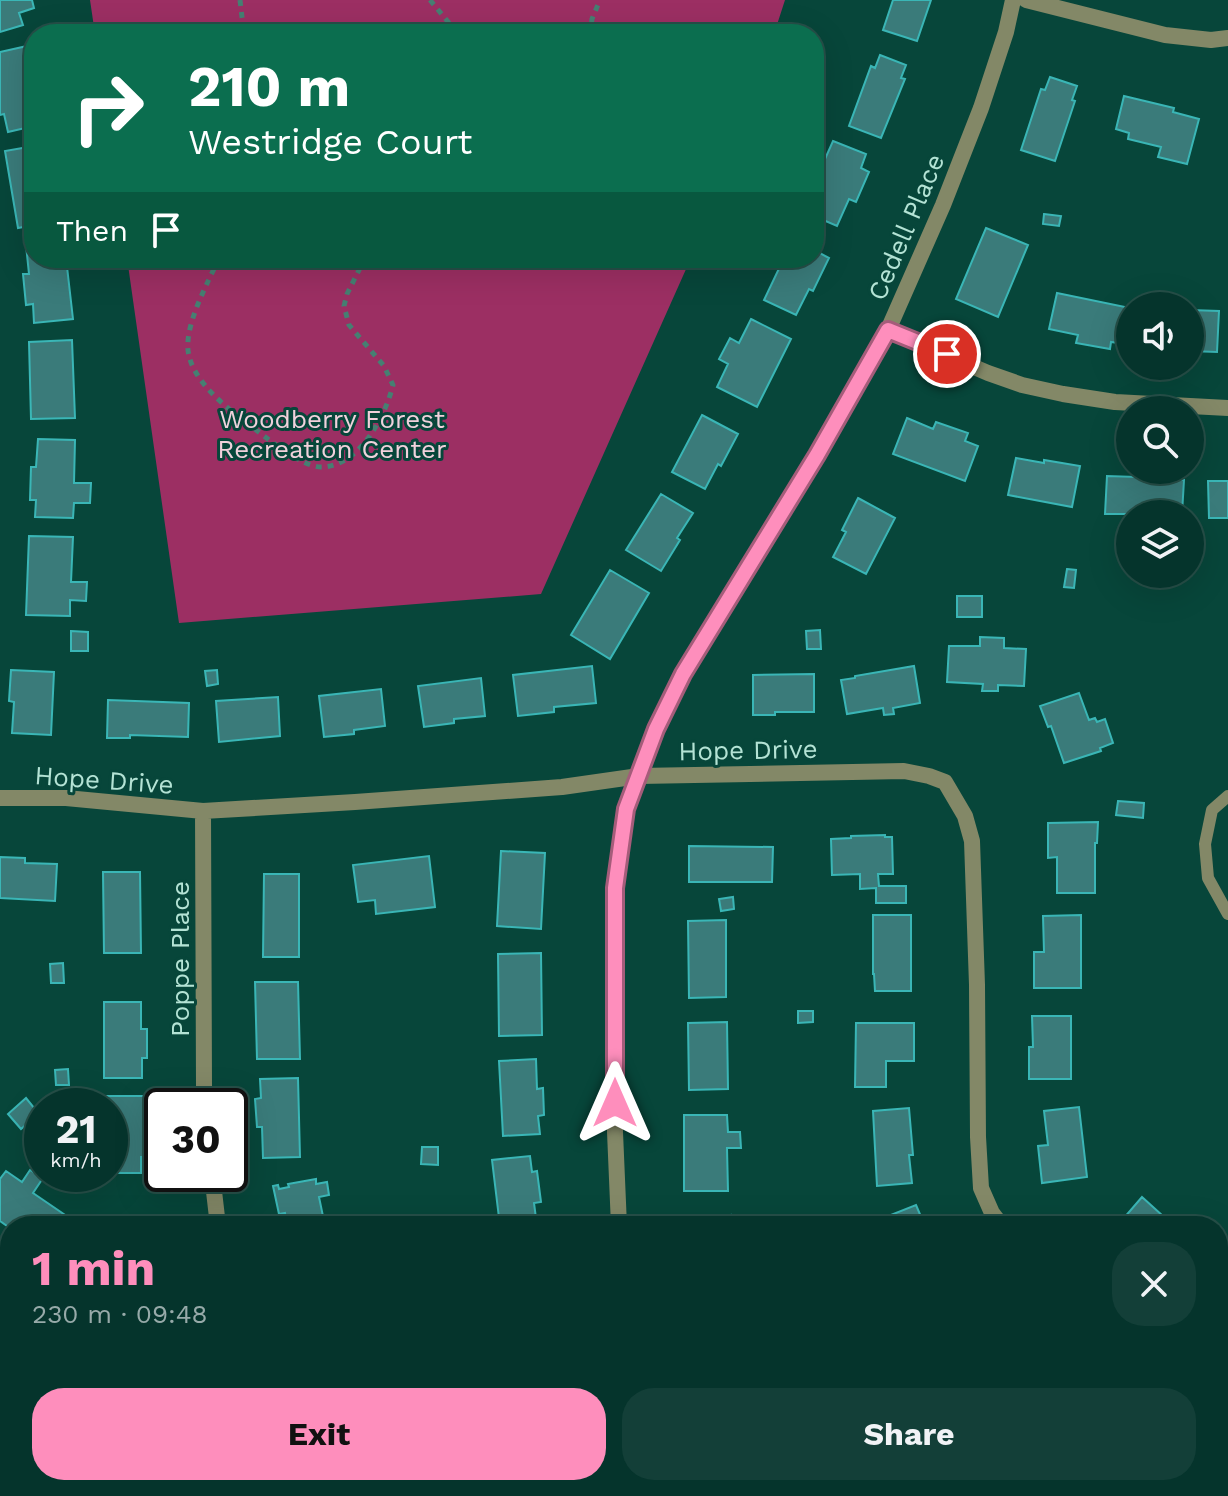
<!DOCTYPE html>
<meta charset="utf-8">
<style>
body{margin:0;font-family:"Work Sans",sans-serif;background:#133f38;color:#f1f3f6;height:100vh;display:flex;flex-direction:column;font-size:30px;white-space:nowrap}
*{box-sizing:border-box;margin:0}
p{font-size:26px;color:#97aaa9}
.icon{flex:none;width:44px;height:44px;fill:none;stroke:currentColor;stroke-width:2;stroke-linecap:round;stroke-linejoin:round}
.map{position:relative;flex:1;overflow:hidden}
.side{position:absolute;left:0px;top:1216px;width:1228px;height:280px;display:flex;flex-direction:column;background:#05342c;border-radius:32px 32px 0 0;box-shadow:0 8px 32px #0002,0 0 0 2px #264f48}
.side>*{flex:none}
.hud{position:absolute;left:24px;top:24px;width:800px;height:244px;border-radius:32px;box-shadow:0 8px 32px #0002,0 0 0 2px #264f48;background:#0b6e4f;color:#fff;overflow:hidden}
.controls{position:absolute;left:1116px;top:292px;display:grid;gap:16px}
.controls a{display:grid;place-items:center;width:88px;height:88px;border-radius:50%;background:#05342c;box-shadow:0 8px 32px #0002,0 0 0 2px #264f48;font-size:40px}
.speed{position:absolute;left:24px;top:1088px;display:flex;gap:16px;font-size:40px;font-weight:700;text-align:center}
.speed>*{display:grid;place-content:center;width:104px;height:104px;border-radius:50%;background:#05342c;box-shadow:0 8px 32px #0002,0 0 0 2px #264f48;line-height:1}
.speed small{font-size:20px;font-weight:400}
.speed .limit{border:4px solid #111;border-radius:12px;background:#fff;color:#111}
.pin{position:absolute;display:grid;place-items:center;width:68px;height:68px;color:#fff;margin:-34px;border:4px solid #fff;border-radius:50%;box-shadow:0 2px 8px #0007}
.me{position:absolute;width:88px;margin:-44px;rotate:0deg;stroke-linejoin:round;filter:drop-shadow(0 0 6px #0008)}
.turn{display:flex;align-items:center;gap:28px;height:168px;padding:0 32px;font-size:36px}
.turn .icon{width:104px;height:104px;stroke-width:2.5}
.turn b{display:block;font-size:56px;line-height:68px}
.then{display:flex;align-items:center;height:76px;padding:0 32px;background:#0003;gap:16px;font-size:30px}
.round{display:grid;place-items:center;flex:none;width:84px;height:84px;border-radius:32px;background:#133f38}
.head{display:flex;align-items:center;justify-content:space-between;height:136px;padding:0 32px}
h1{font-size:48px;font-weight:700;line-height:60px;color:#fe8ebc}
.action{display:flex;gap:16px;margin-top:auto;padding:16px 32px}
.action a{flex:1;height:92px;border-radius:32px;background:#fe8ebc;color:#111;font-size:32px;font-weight:700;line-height:92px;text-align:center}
.action a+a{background:#133f38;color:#f1f3f6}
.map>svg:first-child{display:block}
.green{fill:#9c2f63}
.building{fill:#3a7b7a;stroke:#3ab6b6;stroke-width:2}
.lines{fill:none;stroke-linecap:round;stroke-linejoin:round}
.path{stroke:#467f72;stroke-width:5;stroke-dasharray:6 6;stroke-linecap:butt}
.lane{stroke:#838867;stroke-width:12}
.street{stroke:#838867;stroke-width:16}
.route-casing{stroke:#a55c7a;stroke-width:20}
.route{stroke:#fe8ebc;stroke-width:14}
.labels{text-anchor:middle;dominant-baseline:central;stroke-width:6;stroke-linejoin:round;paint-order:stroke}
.street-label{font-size:26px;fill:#b4e3d5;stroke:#07463a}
.park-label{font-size:26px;fill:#f1d1dc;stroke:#07463a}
</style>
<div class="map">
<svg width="1228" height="1496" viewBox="0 0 1228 1496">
<rect width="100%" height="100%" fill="#07463a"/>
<path class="green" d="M90,0H785L774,34H95Z
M127,258H691L541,594L179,623Z"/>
<path class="building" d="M0,0H32L34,8L19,13L23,25L0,32Z
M893,0H931L917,41L883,30Z
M27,46L34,74V126L8,132L4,114L0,115V52Z
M880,55L906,65L901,78L905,79L881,138L849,126L871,66L875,68Z
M1050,77L1077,86L1072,100L1075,101L1055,161L1021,150L1041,89L1045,90Z
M1124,96L1174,108L1173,112L1199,119L1187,164L1158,157L1161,147L1128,139L1129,133L1116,129Z
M833,141L866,154L861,168L869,172L856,202L849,199L837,226L814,216V164L821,168Z
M34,146V225L18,228L5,151Z
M1044,214L1061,216L1059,226L1043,224Z
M986,228L1028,245L998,317L956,299Z
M34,244V258H66L73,319L34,323L33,304L26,305L23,274H29L26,245Z
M814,250L829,258L813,291L809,289L796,315L764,300L784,258H814Z
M1057,293L1130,308V320L1125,344L1111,342L1110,349L1076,343L1078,335L1049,329Z
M1190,310L1219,311L1217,352L1190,351Z
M751,319L791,339L757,407L717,387L728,364L719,359L730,338L739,343Z
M72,340L75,418L31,419L29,342Z
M702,415L738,434L721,466L718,464L705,489L672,472Z
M907,418L933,429L936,422L968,433L965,441L978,446L965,481L893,454Z
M38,439L75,440L74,483H91L90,503H74L73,518L35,517L36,500H30L31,467H36Z
M1016,458L1044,463V460L1080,466L1072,507L1008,495Z
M1137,470L1170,472V479L1184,480L1182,514H1105L1107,476L1137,477Z
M1208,481H1228V518H1209Z
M661,494L693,513L677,538L680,540L661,571L626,550Z
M858,498L895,518L866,574L833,557L846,532L842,530Z
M29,536L73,537L71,582H87L86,601L70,600V616L26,615Z
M1067,569L1076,570L1074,588L1064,587Z
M610,570L649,593L610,659L571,635Z
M957,596H982V617H957Z
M820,630L821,649H807L806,631Z
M71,631L88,632V651H71Z
M980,637L1004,638V648L1026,649L1024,686L998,685V691H982L983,684L947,682L949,646H980Z
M592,666L596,703L554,707V712L518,716L513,675Z
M914,666L920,703L893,708L894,714L884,715L883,708L847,714L841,680L855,678V676Z
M11,670L54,672L51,735L12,733L14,702L9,701Z
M217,670L218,684L207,686L205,671Z
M814,674V712H775V715H753V675Z
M481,678L485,716L454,719V723L424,727L418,686Z
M381,689L385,726L354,730V734L324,737L319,696Z
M1079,693L1089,720L1095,718L1097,722L1105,719L1113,743L1100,748L1101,751L1064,763L1051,726L1048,727L1040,706Z
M278,697L280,736L219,742L216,701Z
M108,700L189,703L188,737L130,735V738H107Z
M1118,801L1144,803L1143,818L1116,815Z
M1098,822L1097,843H1095V893H1057V857L1048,858V823Z
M885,835V837H892L893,874H878L879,886H906V903H876V888L860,889V874L832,875L831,839L851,838V836Z
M689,846L773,847L772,882H689Z
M501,851L545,853L541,929L497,926Z
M429,856L435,907L376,914L375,900L358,902L353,865Z
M0,857L25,858V863L57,864L55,901L0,898Z
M103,872H140L141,953H104Z
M264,874H299V957H263Z
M733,897L734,909L721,911L719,899Z
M873,915H911V991H875L874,974H873Z
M1081,915V988H1034V952H1044L1043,916Z
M726,920V997L689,998L688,921Z
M541,953L542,1035L499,1036L498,954Z
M63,963L64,983H51L50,964Z
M255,982H298L300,1059H257Z
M104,1002H141V1029H147V1058H142V1078H104Z
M798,1011H813V1022L798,1023Z
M1032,1016H1071V1079H1029V1047H1033Z
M727,1022L728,1089L689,1090L688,1023Z
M856,1023H914V1061H886V1087H855Z
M536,1059L537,1089L543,1088L544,1115L538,1116L540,1134L503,1136L499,1061Z
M68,1069L69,1085H56L55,1070Z
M298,1078L300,1157L263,1158L262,1127H257L255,1099L261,1098L260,1079Z
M104,1096H148V1157H141V1173H110V1106H104Z
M26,1098L39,1114L21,1129L8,1114Z
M1079,1107L1087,1177L1042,1183L1038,1146L1048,1145L1044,1111Z
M909,1108L913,1155H909L912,1183L877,1186L873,1111Z
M684,1115H727L728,1132H740L741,1148H727L728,1191H684Z
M422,1147H438V1165L421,1164Z
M530,1156L532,1172L537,1171L541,1202L534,1203L537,1226H500L492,1160Z
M30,1170L43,1178L33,1193L68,1217L61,1226H10V1228L0,1221V1179L6,1171L22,1182Z
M316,1179V1184L327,1182L329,1195L319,1197L325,1226H287L285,1213L279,1214L273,1186L278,1185L279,1189L289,1187L288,1184Z
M1142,1197L1174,1226H1117Z
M916,1205L925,1226H886L883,1218Z
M731,1215L732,1226H693L692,1221Z
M89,1486H124L136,1496H81Z
M315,1486H368L378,1496H325Z
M557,1486H612L616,1496H559L555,1487Z
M827,1486H878L900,1494L899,1496H823Z
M1109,1486H1123L1135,1496H1100Z"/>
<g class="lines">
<path class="path" d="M240,0L244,34
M430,0L458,34
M590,34L592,19L600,0
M219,258C208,283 182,328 189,356C196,384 226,407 248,424C265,436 301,467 321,467C359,467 385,417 393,385L384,366L349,325L344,306L347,294L365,258"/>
<path class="lane" d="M1228,796L1212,810L1205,844L1208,878L1228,914"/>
<path class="street" d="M1026,0L1165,35L1211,40L1228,38
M888,330L988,373L1022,385L1063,394L1115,402L1228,408
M0,798H66L203,811L355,802L562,787L639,776L904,771L929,776L945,782L965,816L972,841L977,985L978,1137L981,1188L992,1213L1002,1226
M203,811L204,1086L206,1106
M212,1174L218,1226
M619,1226L615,1132L614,950L615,888L626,809L656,729L683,674L817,455L888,330L943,205L981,108L1006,32L1013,0
M1218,1267L1228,1257
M0,1302L10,1312
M217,1486L230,1496
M702,1486L708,1496
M1005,1496L1014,1486"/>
</g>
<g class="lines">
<g class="route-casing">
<path id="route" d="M615,1103V888L626,809L656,729L683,674L817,455L888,330L947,354"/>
</g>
<use href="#route" class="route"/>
</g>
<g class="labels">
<g class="street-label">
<text transform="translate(906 227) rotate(-67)">Cedell Place</text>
<text transform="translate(748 750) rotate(-1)">Hope Drive</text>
<text transform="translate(104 780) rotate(4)">Hope Drive</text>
<text transform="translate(180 959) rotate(-90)">Poppe Place</text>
</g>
<g class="park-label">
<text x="332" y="419">Woodberry Forest<tspan x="332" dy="30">Recreation Center</tspan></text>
</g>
</g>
</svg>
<div class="controls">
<a><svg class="icon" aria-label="sound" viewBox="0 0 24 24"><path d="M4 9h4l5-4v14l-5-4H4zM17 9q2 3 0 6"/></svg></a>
<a><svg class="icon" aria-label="search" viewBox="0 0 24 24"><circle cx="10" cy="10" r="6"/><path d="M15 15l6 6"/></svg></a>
<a><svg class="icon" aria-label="layers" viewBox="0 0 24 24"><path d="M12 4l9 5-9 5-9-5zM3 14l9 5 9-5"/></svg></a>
</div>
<div class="speed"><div>21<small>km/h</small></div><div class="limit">30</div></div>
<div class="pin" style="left:947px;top:354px;background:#d93025"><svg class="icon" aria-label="arrive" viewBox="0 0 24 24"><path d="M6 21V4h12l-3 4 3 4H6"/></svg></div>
<svg class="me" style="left:615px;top:1103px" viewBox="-20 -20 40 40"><path d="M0-17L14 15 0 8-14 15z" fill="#fe8ebc" stroke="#fff" stroke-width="4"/></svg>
<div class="hud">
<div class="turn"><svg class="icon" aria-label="right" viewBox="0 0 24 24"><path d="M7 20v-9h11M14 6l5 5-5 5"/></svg><div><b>210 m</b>Westridge Court</div></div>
<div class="then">Then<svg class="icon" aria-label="arrive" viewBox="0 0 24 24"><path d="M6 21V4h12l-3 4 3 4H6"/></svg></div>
</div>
<section class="side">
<div class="head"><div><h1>1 min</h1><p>230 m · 09:48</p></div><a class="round"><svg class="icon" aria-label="close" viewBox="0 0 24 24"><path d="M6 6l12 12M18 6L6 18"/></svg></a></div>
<div class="action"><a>Exit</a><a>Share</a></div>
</section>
</div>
